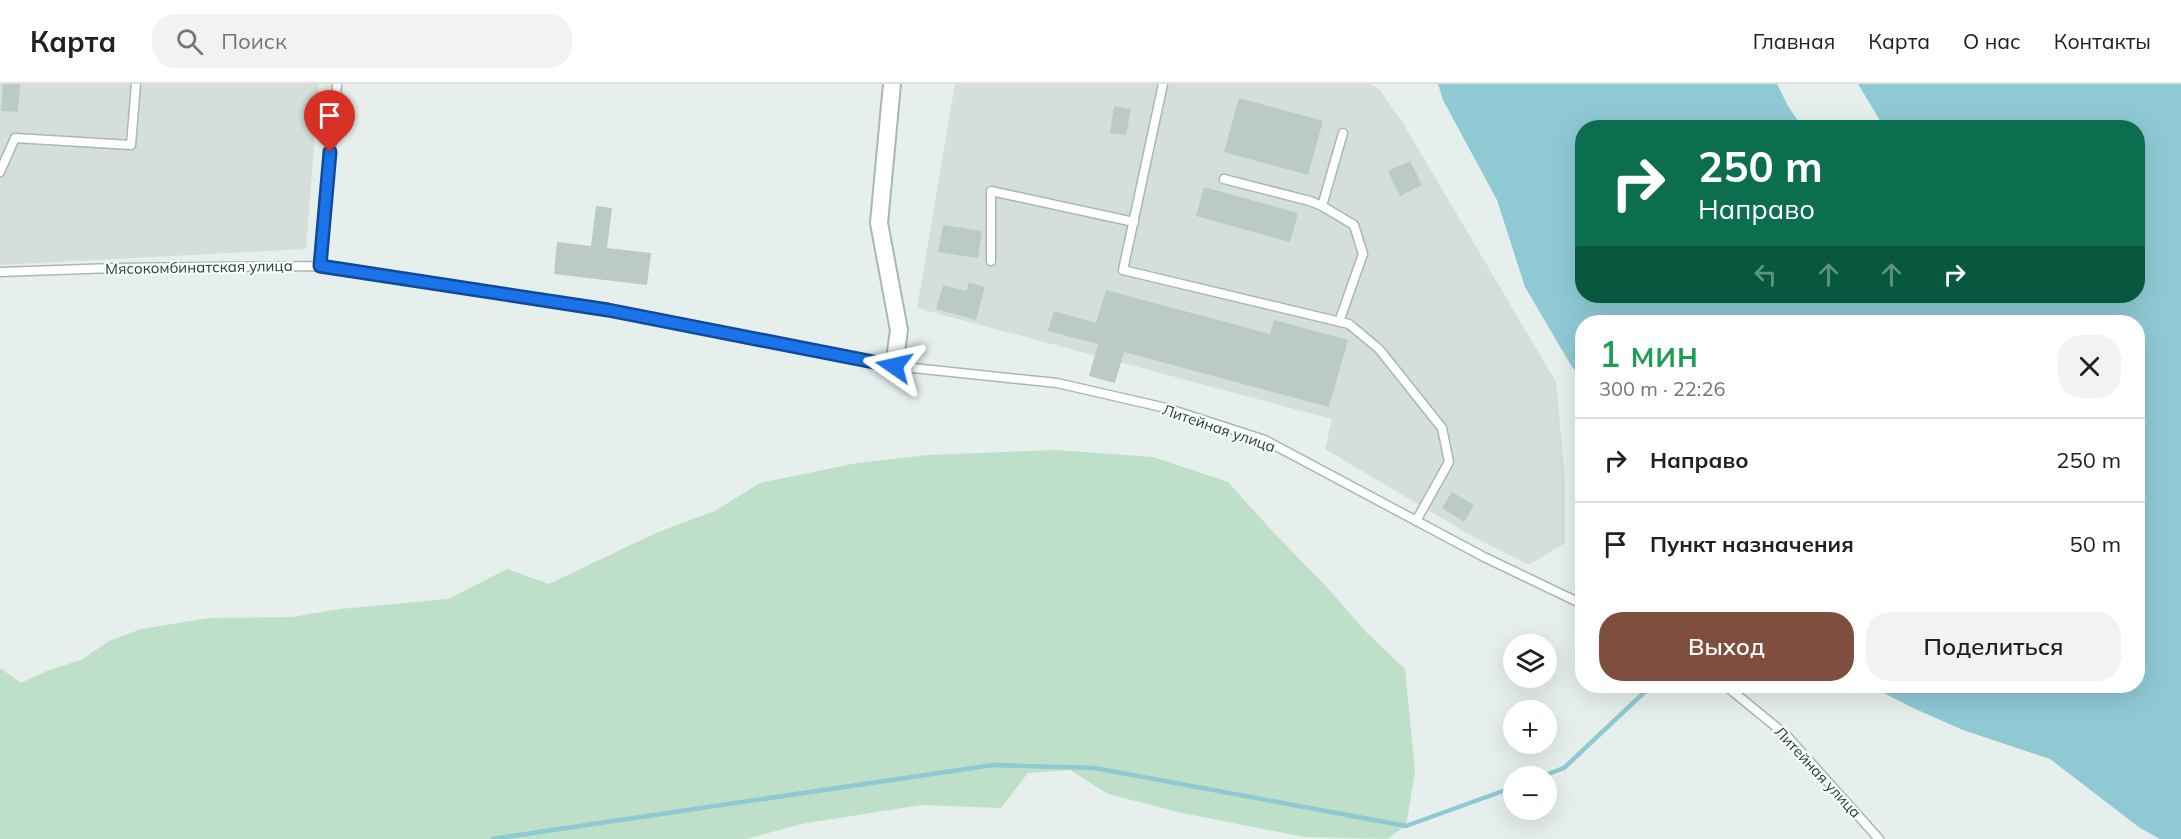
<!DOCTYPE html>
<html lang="ru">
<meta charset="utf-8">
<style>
body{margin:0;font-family:Mulish,sans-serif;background:#f2f2f2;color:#202124;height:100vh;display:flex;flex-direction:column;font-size:22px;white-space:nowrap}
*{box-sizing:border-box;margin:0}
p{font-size:20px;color:#757577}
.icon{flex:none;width:33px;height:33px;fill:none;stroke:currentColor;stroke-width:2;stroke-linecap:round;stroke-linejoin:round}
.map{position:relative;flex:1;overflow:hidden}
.sheet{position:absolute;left:1575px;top:231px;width:570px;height:378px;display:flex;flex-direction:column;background:#fff;border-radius:24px;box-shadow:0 6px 24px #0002}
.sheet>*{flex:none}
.top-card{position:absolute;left:1575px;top:36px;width:570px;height:183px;border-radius:24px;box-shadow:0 6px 24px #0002;background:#0b6e4f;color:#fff;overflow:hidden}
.buttons{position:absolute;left:1503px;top:550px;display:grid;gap:12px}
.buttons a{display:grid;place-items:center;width:54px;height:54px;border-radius:50%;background:#fff;box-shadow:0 6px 24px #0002;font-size:30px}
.pin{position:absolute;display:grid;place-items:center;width:51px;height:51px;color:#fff;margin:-62px -26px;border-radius:50% 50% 50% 0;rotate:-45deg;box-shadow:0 0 6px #0007}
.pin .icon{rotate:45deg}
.me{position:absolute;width:66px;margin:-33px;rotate:281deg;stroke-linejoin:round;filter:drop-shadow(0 0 4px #0008)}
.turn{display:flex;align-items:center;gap:21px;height:126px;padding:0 24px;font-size:27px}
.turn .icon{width:78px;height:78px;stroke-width:2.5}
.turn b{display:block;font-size:42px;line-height:51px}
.lanes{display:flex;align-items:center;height:57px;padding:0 24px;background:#0003;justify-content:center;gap:30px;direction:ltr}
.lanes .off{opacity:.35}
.round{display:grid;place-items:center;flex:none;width:63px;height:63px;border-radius:24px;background:#f2f2f2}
.head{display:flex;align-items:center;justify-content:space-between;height:102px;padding:0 24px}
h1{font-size:36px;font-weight:600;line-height:45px;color:#1e9e55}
.primary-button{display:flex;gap:12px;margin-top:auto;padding:12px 24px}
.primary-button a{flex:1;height:69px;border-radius:24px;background:#7f4e3f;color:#fff;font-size:24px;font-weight:600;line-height:69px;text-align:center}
.primary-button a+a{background:#f2f2f2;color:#202124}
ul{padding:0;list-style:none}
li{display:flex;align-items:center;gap:18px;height:84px;padding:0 24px;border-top:2px solid #e0e0e0}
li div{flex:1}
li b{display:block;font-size:22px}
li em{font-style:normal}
header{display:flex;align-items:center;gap:36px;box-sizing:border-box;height:84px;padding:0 30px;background:#fff;border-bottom:2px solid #e0e0e0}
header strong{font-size:28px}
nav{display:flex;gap:33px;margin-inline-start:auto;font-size:21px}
.search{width:420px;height:54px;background:#f2f2f2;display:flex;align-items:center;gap:15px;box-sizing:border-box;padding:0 21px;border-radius:24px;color:#757577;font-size:22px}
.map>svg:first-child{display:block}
.built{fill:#d4dfda}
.green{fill:#bfe0c8}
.water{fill:#8ec9d4}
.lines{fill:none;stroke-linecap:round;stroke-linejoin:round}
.stream{stroke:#8ec9d4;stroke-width:4.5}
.building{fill:#bbcac4}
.service-casing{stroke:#a8b8b2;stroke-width:11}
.minor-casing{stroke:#a8b8b2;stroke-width:20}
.service{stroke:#fff;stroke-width:8}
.minor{stroke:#fff;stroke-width:16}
.route-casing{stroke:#114b97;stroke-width:15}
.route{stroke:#1a73e8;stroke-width:10}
.labels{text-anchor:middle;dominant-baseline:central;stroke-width:4.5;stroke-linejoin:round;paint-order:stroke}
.street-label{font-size:15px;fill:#24423a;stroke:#f7fbf9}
</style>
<header>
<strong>Карта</strong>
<div class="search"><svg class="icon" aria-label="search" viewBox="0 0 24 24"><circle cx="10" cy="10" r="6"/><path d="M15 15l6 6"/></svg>Поиск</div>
<nav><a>Главная</a><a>Карта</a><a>О нас</a><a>Контакты</a></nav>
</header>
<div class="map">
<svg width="2181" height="755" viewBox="0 0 2181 755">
<rect width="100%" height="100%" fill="#e6efeb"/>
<path class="built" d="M0,0H319L306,165L0,181Z
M955,0H1370L1380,6L1403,39L1556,298L1565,395V459L1529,481L1468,450L1325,365L1332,335L917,224Z"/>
<path class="green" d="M1055,366L1153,373L1228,398L1274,449L1323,499L1367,549L1405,585L1415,688L1406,742L1387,755L1304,753L1182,729L1108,710L1070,686L1028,689L1001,724L921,721L801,740L746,755H0V584L21,599L49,586L81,576L109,557L141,545L210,534L292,533L340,525L448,515L507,485L549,500L658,448L715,427L760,399L857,379L928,371Z"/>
<path class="water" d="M1438,0H1777L1788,22L1802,43L1582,44V212H2138V44L1884,43L1858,0H2181V755H2160L2140,744L2050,675L1963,646L1913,624L1870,602H2138V238H1582V294L1572,283L1525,203L1497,116L1443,16Z"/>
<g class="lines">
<path class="stream" d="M1540,693L1564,684L1651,602
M492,755L993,681L1095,684L1406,742L1514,703"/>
</g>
<path class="building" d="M3,0H20L18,28L1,27Z
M1239,14L1323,37L1308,91L1224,68Z
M1114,22L1131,25L1126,51L1110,49Z
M1410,77L1422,101L1400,112L1388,87Z
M1204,103L1298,129L1290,158L1196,132Z
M596,122L612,124L607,164L651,169L647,201L554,190L557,158L591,162Z
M943,141L982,147L978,174L938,168Z
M969,198L985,203L976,236L936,225L943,201L966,207Z
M1106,206L1270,250L1274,236L1348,256L1329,323L1124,268L1115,299L1089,292L1098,260L1048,247L1054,227L1096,239Z
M1452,408L1474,421L1464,438L1442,424Z"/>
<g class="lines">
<g class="service-casing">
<path id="service" d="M1163,0L1123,186L1349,240L1379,265L1442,344L1449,378L1416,437
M0,88L15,54L131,61L136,0
M1224,95L1310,117L1322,122L1354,141L1363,170L1339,238
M1322,122L1343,49
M991,177V107L1134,138
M320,182L337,0
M0,188L114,184L320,182L607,226L894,282L1057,299L1166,324L1265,356L1484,473L1582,520
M1726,602L1786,651L1879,755"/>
</g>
<g class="minor-casing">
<path id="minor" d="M892,0L879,139L899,246L894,282"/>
</g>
<use href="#service" class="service"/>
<use href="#minor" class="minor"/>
</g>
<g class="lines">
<g class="route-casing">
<path id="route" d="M330,68L320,182L608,226L894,282"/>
</g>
<use href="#route" class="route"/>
</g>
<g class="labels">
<g class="street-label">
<text transform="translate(199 183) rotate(-1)">Мясокомбинатская улица</text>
<text transform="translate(1219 344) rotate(19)">Литейная улица</text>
<text transform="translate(1818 688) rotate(47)">Литейная улица</text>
</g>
</g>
</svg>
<div class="buttons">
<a><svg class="icon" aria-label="layers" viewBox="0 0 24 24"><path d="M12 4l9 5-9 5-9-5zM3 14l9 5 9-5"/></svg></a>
<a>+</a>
<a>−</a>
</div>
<div class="pin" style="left:330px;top:68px;background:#d93025"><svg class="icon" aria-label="arrive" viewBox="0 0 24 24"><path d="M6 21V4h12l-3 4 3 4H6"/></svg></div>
<svg class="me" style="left:894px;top:282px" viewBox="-20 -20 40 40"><path d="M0-17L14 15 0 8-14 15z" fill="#1a73e8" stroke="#fff" stroke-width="4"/></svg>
<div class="top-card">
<div class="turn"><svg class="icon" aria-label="right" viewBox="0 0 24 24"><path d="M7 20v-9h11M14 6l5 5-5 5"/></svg><div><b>250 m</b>Направо</div></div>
<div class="lanes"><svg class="icon off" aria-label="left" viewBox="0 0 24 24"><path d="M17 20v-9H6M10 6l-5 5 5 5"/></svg><svg class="icon off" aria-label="ahead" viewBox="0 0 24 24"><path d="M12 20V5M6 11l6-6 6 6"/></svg><svg class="icon off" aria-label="ahead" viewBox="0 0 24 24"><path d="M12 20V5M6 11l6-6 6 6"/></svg><svg class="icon" aria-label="right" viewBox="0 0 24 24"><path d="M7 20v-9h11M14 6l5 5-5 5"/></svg></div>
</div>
<section class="sheet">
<div class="head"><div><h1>1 мин</h1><p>300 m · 22:26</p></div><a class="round"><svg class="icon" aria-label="close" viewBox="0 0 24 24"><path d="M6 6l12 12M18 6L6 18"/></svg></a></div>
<ul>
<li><svg class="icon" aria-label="right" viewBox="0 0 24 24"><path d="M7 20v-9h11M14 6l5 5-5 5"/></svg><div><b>Направо</b></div><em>250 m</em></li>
<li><svg class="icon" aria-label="arrive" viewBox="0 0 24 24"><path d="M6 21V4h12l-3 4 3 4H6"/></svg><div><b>Пункт назначения</b></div><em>50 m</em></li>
</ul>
<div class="primary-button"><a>Выход</a><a>Поделиться</a></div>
</section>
</div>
